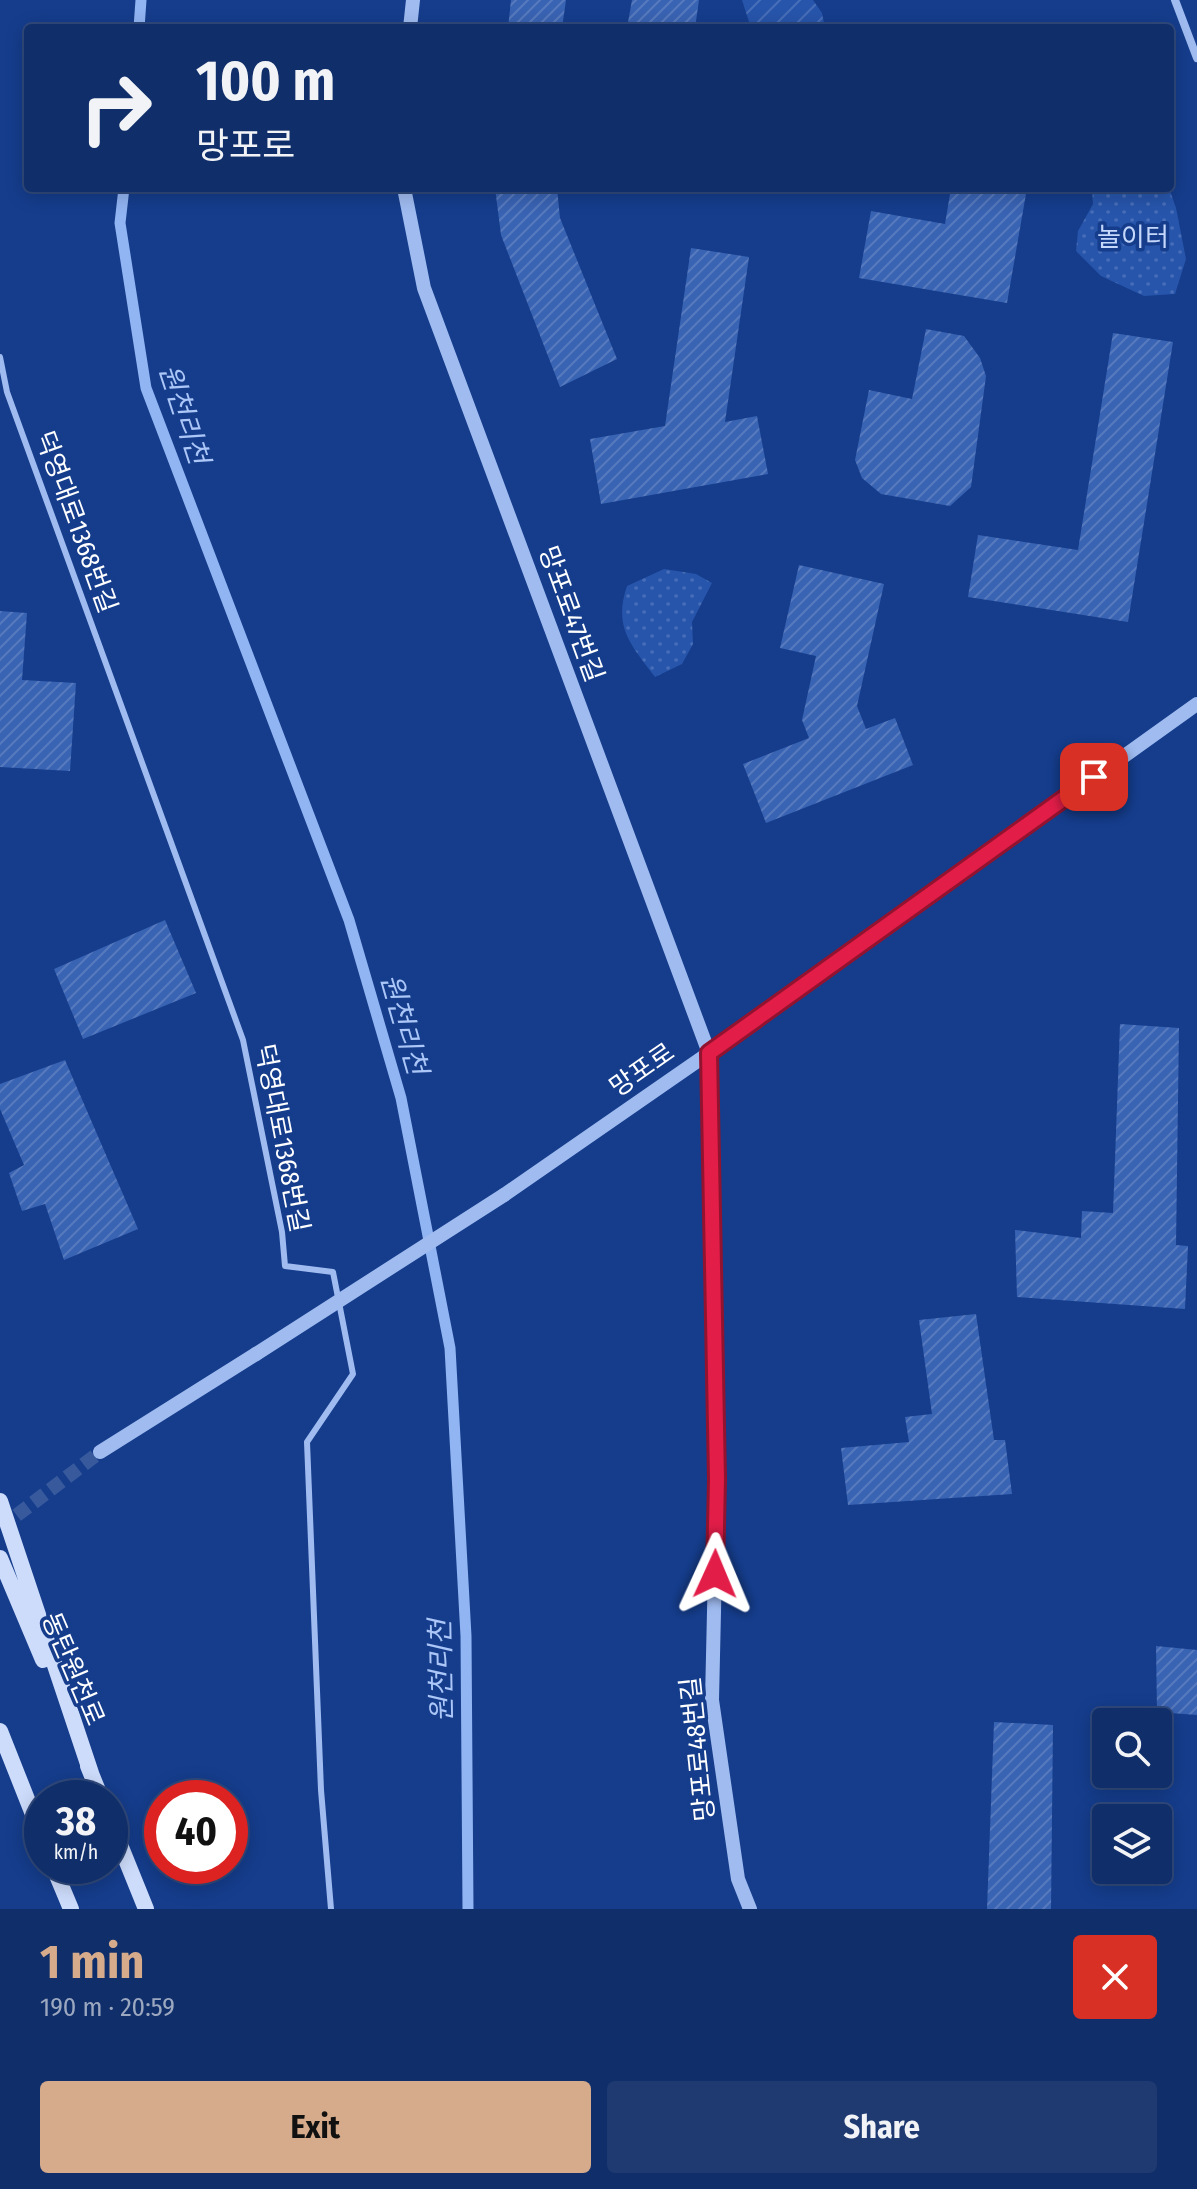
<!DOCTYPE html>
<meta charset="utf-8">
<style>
body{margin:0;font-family:"Fira Sans Condensed","Noto Sans KR",sans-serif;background:#1e3a71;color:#f1f3f6;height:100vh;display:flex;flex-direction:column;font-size:30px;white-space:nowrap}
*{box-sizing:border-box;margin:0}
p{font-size:26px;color:#9ca8c0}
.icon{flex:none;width:44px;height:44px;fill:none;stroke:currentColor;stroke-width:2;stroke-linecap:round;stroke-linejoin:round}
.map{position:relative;height:1909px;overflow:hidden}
.sheet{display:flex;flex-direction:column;background:#102e69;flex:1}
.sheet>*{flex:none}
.guide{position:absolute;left:24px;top:24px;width:1150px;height:168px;border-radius:8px;box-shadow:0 4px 20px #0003,0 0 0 2px #304a7d;background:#102e69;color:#f1f3f6;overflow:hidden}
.controls{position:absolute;left:1092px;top:1708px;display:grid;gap:16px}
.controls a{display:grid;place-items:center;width:80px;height:80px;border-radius:8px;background:#102e69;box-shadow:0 4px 20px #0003,0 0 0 2px #304a7d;font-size:40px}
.speed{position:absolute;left:24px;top:1780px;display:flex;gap:16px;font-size:40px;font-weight:700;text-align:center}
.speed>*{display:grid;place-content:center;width:104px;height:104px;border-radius:50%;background:#102e69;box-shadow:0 4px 20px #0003,0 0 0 2px #304a7d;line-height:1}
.speed small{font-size:20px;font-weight:400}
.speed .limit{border:12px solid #d22;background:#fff;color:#111}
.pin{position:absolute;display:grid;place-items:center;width:68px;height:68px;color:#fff;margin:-34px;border-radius:16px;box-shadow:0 4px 12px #0006}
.me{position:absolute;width:88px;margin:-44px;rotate:1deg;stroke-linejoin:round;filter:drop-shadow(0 0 6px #0008)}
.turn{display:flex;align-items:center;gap:28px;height:168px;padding:0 40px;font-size:36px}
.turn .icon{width:104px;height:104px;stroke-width:2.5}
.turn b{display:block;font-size:56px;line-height:68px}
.round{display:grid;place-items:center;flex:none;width:84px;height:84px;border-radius:8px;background:#1e3a71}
.headline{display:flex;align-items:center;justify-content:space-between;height:136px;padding:0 40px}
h1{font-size:48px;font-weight:700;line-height:60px;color:#d6ab8b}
.cta{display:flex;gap:16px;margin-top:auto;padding:16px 40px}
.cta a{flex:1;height:92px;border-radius:8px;background:#d6ab8b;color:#111;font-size:32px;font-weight:700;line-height:92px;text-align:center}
.cta a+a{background:#1e3a71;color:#f1f3f6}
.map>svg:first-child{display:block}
.park{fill:url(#park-dots)}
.garden{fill:url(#garden-furrows)}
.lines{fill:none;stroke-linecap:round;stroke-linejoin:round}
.stream{stroke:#91b4f2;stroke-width:11}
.building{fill:url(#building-hatch)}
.tertiary-tunnel{stroke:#385a9d;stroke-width:14;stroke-dasharray:14 7;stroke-linecap:butt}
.service{stroke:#9fbbf0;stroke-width:6}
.minor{stroke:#9fbbf0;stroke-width:8}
.tertiary{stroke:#9fbbf0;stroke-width:14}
.secondary{stroke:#cddcfb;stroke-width:16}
.tertiary-bridge{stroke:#9fbbf0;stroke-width:14}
.route-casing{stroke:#92132f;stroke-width:20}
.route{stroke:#e11d48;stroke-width:14}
.labels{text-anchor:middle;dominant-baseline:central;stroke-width:7;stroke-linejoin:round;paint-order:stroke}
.park-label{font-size:26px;fill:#c5d8fb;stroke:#153d8c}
.street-label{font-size:26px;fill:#fff;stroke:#153d8c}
.water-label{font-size:28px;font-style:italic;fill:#abc6f7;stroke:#153d8c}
</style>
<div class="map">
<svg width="1197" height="1909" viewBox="0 0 1197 1909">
<defs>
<pattern id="park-dots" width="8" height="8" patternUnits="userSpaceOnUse" patternTransform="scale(2)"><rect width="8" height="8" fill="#2755ab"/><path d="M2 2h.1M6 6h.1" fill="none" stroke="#476eb8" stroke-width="1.8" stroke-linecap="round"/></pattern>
<pattern id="garden-furrows" width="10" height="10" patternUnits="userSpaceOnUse" patternTransform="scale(2)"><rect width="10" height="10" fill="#2755ab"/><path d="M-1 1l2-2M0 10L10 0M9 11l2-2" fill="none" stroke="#476eb8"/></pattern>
<pattern id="building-hatch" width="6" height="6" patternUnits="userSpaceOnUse" patternTransform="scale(2)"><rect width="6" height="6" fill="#3963b3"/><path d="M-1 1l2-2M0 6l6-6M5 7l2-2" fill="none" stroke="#577abe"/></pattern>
</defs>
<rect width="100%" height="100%" fill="#153d8c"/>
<path class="park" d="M1092,188H1169L1176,208L1186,259L1175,294L1144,296L1101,276L1076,251L1078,231L1093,204Z
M664,569L696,574L712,583L692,622L693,644L682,664L655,677C631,645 613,627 627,586Z"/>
<path class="garden" d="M742,0H813L822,13L825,28H751Z"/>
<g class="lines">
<path class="stream" d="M139,28L141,0
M124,188L120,223L146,388L349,920L401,1098L450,1348L466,1636L468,1909"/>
</g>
<path class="building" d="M511,0H566L562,28H508Z
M632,0H699L695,28H627Z
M495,188H557L560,218L617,359L560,387L501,235Z
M951,188H1027L1007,303L859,278L871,211L945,224Z
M691,248L749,257L725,422L757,416L768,474L601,504L590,439L665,426Z
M926,329L964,336L980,358L986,376L971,487L950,506L881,494L862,478L855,460L869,390L912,399Z
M1113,333L1173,342L1128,622L968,597L978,535L1078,550Z
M799,565L884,584L857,706L866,729L895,718L913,765L766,823L743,764L809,738L802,720L816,656L780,648Z
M0,611L27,613L22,680L76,683L70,771L0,767Z
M165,920L196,993L83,1039L54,969Z
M1120,1024L1179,1028L1176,1245L1188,1246L1185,1309L1017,1297L1015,1230L1081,1238L1082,1211L1113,1213Z
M65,1060L138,1229L64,1260L45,1204L22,1211L9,1173L24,1165L0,1109V1084Z
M976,1314L994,1440H1005L1012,1494L848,1505L841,1448L909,1442L905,1417L932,1414L919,1320Z
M1156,1646L1197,1650V1715L1157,1712Z
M994,1722L1053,1725L1051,1909H987Z"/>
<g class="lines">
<path class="tertiary-tunnel" d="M0,1528L100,1452"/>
<path class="service" d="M0,357L7,392L243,1040L282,1232L285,1266L333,1272L353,1374L307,1442L321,1790L331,1909"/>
<path class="minor" d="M1175,0L1197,58"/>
<path class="tertiary" d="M410,28L413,0
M404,188L424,288L709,1053L717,1479L712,1700L738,1879L750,1909
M504,1195L709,1053L1197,704
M100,1452L256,1354"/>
<path class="secondary" d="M0,1501L91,1773
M0,1558L43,1660
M0,1731L42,1837
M88,1766L101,1798
M110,1820L146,1909
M53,1866L71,1909"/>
<path class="tertiary-bridge" d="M256,1354L504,1195"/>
</g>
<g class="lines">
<g class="route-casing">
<path id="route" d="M715,1574L717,1479L709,1053L1094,777"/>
</g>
<use href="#route" class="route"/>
</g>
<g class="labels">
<g class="park-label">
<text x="1133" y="237">놀이터</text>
</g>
<g class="street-label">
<text transform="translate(76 522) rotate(70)">덕영대로1368번길</text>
<text transform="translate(571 614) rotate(70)">망포로47번길</text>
<text transform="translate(642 1070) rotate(-35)">망포로</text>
<text transform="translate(282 1138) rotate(79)">덕영대로1368번길</text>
<text transform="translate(73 1669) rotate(67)">동탄원천로</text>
<text transform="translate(698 1749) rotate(-96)">망포로48번길</text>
</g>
<g class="water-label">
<text transform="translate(184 414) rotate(72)">원천리천</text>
<text transform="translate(404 1024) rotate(74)">원천리천</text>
<text transform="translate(441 1671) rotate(-91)">원천리천</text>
</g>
</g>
</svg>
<div class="controls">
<a><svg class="icon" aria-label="search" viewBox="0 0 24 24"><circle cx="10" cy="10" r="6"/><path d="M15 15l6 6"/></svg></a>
<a><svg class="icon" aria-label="layers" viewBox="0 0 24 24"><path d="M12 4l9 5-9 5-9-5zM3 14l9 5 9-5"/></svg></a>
</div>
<div class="speed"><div>38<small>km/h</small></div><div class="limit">40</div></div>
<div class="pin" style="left:1094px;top:777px;background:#d93025"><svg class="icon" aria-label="arrive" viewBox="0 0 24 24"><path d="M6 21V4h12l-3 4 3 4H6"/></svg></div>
<svg class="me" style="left:715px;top:1574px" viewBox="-20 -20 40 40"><path d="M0-17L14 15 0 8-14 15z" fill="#e11d48" stroke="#fff" stroke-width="4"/></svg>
<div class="guide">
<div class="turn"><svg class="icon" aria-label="right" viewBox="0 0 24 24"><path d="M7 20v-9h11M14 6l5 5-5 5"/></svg><div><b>100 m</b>망포로</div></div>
</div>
</div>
<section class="sheet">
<div class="headline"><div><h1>1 min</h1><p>190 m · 20:59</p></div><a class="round" style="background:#d93025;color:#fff"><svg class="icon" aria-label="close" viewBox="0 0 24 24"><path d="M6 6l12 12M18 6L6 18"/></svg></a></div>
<div class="cta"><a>Exit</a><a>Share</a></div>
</section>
